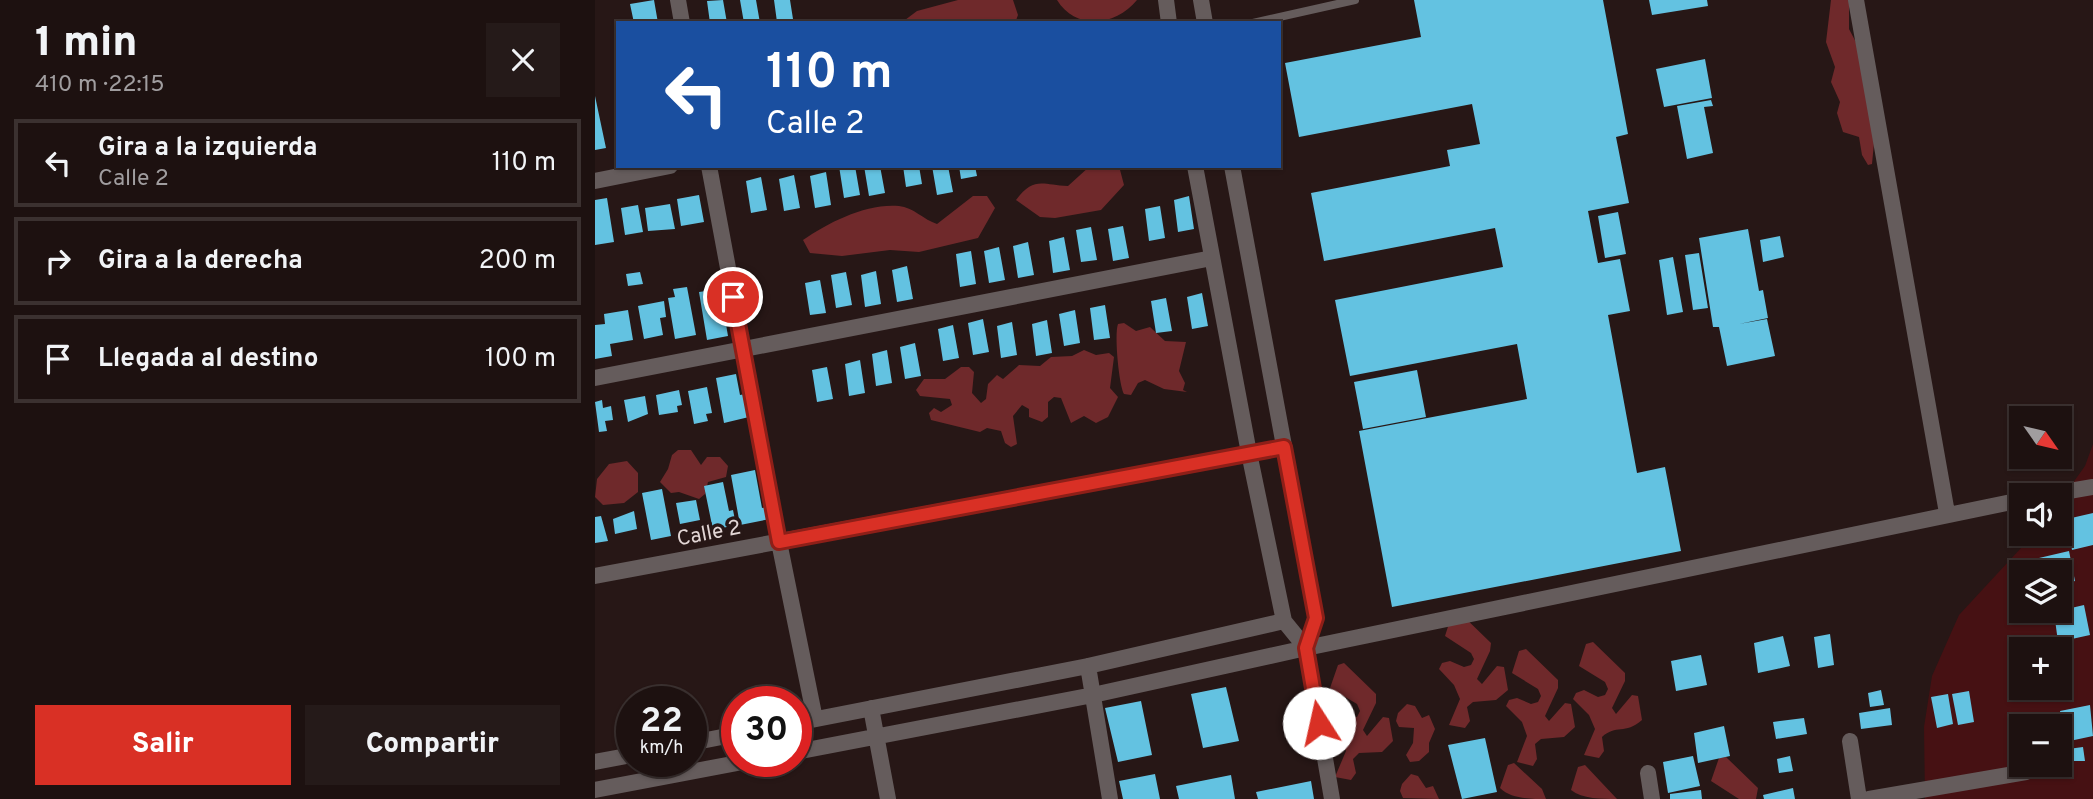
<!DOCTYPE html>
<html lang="es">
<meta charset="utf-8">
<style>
body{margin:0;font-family:Overpass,sans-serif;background:#251a19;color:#f1f3f6;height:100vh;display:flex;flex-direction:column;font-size:26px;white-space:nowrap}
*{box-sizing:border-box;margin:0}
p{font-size:23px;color:#a09d9f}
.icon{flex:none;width:38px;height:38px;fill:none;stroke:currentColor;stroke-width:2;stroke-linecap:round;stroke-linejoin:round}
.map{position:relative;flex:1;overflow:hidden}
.side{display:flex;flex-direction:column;background:#1d1110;width:595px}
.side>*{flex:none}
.guide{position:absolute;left:21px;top:21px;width:665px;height:147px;border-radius:0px;box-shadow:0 2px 5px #0004,0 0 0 2px #3b3130;background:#1a4fa0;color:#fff;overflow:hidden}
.needle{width:46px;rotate:124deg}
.tools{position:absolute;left:1414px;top:406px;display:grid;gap:14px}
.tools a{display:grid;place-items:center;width:63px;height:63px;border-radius:0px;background:#1d1110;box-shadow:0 2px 5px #0004,0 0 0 2px #3b3130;font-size:35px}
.speed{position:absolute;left:21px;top:686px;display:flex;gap:14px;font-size:35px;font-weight:700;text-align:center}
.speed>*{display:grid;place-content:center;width:91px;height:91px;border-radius:50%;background:#1d1110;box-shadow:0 2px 5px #0004,0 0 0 2px #3b3130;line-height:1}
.speed small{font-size:18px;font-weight:400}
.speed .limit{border:10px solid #d22;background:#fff;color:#111}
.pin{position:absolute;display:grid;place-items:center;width:60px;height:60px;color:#fff;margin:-30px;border:4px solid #fff;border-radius:50%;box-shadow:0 2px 7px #0007}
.me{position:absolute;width:77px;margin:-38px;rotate:350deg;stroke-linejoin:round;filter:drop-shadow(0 0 5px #0008)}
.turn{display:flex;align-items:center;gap:24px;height:147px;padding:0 35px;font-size:32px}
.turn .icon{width:91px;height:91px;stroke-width:2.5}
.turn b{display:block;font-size:49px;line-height:60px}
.round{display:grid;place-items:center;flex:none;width:74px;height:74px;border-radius:0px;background:#251a19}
.summary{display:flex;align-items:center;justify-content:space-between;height:119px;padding:0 35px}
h1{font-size:42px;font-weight:800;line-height:52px}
.primary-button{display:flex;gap:14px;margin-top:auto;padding:14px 35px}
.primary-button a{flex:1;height:80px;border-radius:0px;background:#d93025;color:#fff;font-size:28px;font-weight:800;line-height:80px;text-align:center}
.primary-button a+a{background:#251a19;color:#f1f3f6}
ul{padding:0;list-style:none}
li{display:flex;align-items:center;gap:21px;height:88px;margin:0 14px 10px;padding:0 21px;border:4px solid #3b3130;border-radius:0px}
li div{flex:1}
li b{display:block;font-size:26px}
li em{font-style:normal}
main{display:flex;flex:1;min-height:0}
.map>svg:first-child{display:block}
.green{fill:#461113;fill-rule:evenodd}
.forest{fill:#6f292b}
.building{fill:#63c2e1}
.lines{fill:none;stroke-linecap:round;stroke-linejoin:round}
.lane{stroke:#655c5c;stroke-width:8}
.street{stroke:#655c5c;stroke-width:16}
.route-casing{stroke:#8d1f18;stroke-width:18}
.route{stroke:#d93025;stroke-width:12}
.labels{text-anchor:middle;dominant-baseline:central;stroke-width:7;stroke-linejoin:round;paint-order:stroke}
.street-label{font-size:21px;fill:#e3d7d6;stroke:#271716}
</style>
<main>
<section class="side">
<div class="summary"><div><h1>1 min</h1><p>410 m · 22:15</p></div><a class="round"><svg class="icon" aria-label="close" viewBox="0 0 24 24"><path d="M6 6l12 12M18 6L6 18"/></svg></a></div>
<ul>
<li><svg class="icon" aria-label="left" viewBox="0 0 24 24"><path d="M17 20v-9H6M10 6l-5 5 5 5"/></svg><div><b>Gira a la izquierda</b><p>Calle 2</p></div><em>110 m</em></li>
<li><svg class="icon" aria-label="right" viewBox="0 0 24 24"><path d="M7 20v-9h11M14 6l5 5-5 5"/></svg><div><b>Gira a la derecha</b></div><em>200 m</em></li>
<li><svg class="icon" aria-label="arrive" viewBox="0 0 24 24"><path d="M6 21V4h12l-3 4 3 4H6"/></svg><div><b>Llegada al destino</b></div><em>100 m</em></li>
</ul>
<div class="primary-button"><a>Salir</a><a>Compartir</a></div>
</section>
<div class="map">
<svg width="1498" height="799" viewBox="0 0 1498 799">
<rect width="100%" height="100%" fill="#271716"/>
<path class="green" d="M1498,444V799H1330L1329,727L1337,676L1364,615L1439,534H1465V501L1490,466ZM1426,572H1465V611H1426ZM1426,649H1465V688H1426ZM1426,726H1465V765H1426Z"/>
<path class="forest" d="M363,0H418L423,15L420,23H306L322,11Z
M462,0H542C521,26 481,31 462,0Z
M1236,0H1254V29L1263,46L1279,143L1277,164L1273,165L1267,155L1264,137L1248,132L1242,113L1245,102L1236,82L1240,67L1231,42Z
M495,166H524L529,185L506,210L460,218L445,217L421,200C439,176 447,185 473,186Z
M378,196H392L400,208L383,238L324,252L295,250L247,256L215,253L208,240C234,222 272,203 304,206C318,207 329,220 342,224Z
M529,323L541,331L555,327L570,341L591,342L584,371L590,383L588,390L592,392L569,389L550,380L543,383L536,395L529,394C524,385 519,334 523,324Z
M489,350L501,355L514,353L519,357L515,388L523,397L513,417L501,423L489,416L476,423L466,398L459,397L453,402V417L447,422L434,417V409L427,405L418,416L422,444L416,447L410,443L406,431L392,428L385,432L336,420L334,413L339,408L346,412L357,405L355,399L325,396L321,390L329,379H350L366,367H374L379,372L377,393L386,403L391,399L393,384L402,375L408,379L424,365L445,366L456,357L477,356Z
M83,450H96L106,465L112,457H125L133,466L131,477L113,482L110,494L104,499L84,492L76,493L65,482L73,469L77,455Z
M32,461L43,473V492L29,503L8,505L0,497L2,479L14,464Z
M864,612L896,643L895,651L882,679L887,684L902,666L909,667L913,690L901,700L878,702L872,707L875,721L870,728L854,725L865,699L859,685L844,669L847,663L855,661L869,667L876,665L879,659L876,653L850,636L857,614Z
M998,642L1030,673V681L1017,708L1021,714L1037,695L1043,696L1047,720C1030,735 1021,724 1007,737L1009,751L1004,758L989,755L1000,729L994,715L978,699L981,693L989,690L1003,697L1010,695L1013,689L1010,682L984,666L991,644Z
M931,649L963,680V688L950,716L954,721L970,703L976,704L980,727L969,737L946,739L940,744L942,759L938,766L922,762L932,736L927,722L911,706L914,700L922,698L936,704L943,702L946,696L943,689L917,673L924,651Z
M749,663L781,694V703L768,730L772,736L788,717L794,718L798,741L787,752L764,753L758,759L761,773L756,780L740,777L751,751L745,737L729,721L733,715L740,712L754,719L762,717L765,711L762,704L735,688L743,665Z
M812,704L820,706L827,718L834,715L840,729L834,743V752L824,761L815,762L811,755L818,743L819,728L804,727L801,721L803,713Z
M1131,757L1163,788L1161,799H1144L1116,781L1124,758Z
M919,763L947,789L951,799C936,799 916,799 905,788L913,765Z
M990,765L1022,799C1007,799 987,799 976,790L983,767Z
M816,774L823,776L831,788L838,786L844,799L808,798L805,791L807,784Z"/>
<path class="building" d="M59,0L63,23H39L35,4Z
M128,0L132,23H115L112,1Z
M145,0H161L165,23H149Z
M179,0H195L198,19L182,22Z
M819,0H1008L1033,134L1021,137L1034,203L993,211L1003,263L1025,259L1035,311L1013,315L1042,473L1070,467L1086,551L797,607L764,431L932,399L922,344L755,376L740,300L908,267L900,228L729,261L716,193L855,166L852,150L885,144L877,104L704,137L690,63L826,37Z
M1054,0H1112L1113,6L1057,15Z
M1110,59L1117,98L1069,107L1061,69Z
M0,96L11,148L0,150Z
M1116,100L1118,106L1109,107L1118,153L1092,159L1082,106Z
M244,166H260L265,195L249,198Z
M269,166H285L290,193L274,196Z
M308,166H324L327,184L311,187Z
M337,166H353L358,192L342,195Z
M364,166H380L382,176L366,179Z
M231,172L236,205L220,208L215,176Z
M199,175L205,208L189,211L184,179Z
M166,177L172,210L156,213L151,181Z
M104,195L109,222L86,226L82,199Z
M594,196L599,229L583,232L579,200Z
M12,198L19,242L0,245V200Z
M75,204L80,229L53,231L50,208Z
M43,205L48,232L30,235L26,208Z
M565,206L570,238L554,241L550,209Z
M1023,212L1031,254L1010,258L1003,216Z
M528,226L534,258L518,261L513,229Z
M496,227L502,260L486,262L481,230Z
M1153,229L1164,291L1168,290L1173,318L1144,324L1172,319L1180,356L1132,366L1124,327H1118L1104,238Z
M1185,236L1189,257L1168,262L1165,240Z
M469,237L475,270L458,273L454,241Z
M433,242L439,275L423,278L418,246Z
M404,247L410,280L394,283L389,251Z
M376,251L381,284L365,287L361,254Z
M1104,253L1113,308L1098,310L1090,255Z
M1078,257L1088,312L1072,315L1064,260Z
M312,266L318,299L302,302L297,270Z
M281,271L286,304L270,307L266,275Z
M45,272L48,284L33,286L31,274Z
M251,272L257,305L241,308L236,275Z
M225,280L231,313L215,315L210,283Z
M92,287L101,335L80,339L73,298L80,297L78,289Z
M125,289L133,336L112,340L104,292Z
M607,293L613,326L597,329L592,297Z
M571,298L577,331L561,333L556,301Z
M69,301L71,317L65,318L68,335L49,339L43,306Z
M510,305L515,338L499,340L495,308Z
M33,310L38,340L15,344L17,356L0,359V325L10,324L9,314Z
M480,310L485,343L469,346L464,314Z
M388,319L394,352L378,355L373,323Z
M452,320L457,353L441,356L437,324Z
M417,322L422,355L406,358L402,326Z
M358,325L364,358L348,361L343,329Z
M320,343L326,376L310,379L305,347Z
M292,350L297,383L281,386L277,354Z
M265,360L270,393L254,396L250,364Z
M232,367L238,399L222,402L217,370Z
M822,370L831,417L768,429L759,382Z
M141,374L145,395L150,394L154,417L129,423L121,378Z
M112,387L117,413L111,414L113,421L99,424L93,391Z
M84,390L87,405L82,406L83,412L64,415L61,395Z
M50,396L53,414L33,422L29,400Z
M7,400L8,408L16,406L18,420L10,421L12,431L4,432L0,402Z
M160,470L167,508L172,507L175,519L145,525L136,475Z
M128,482L134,511L138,510L141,525L118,530L109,486Z
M67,489L76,536L56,540L47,493Z
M101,500L105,520L85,524L81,503Z
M39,511L42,529L20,534L18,519Z
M1498,513V545L1477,550L1472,519Z
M6,516L13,541L0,543V517Z
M1474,551L1480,581L1465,585V572H1446L1444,558Z
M1489,605L1495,635L1463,642L1459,612Z
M1235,634L1239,665L1223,668L1219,637Z
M1188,636L1195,666L1163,673L1159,643Z
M1106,655L1112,685L1081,691L1076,661Z
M631,687L644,741L608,748L596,694Z
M1286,690L1289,705L1275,707L1273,693Z
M1374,691L1379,722L1363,725L1357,694Z
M1353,694L1358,724L1342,728L1336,697Z
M546,701L557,755L523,762L510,708Z
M1495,705L1498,736L1470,742L1465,711Z
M1295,708L1297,725L1266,729L1264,713Z
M1209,718L1212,734L1181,739L1178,722Z
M1129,726L1135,756L1103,763L1099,733Z
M890,738L902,792L867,799L853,745Z
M1488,747L1490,761H1476L1473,749Z
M1098,756L1105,786L1073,793L1068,762Z
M1195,756L1198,771L1184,773L1182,759Z
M560,774L565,799H528L524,781Z
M636,775L640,799H584L581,786Z
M716,781L719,799H663L661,792Z
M1198,788L1200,799H1169L1168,795Z
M1106,790L1107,799H1075V794Z"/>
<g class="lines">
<path class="lane" d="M658,23L760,0"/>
<path class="street" d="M83,0L87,23
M571,0L574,23
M606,0L610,23
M1261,0L1352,513
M114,166L184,542L220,719
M600,166L654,453L689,621L711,648L737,799
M637,166L721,618L711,648
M0,181L75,166
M0,378L617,258
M1451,495L1498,487
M0,576L689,447
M493,666L515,799
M276,708L293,799
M201,723L493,666L689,621
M1255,741L1264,799
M96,743L142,734
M201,752L498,695L711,648L1426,500
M0,762L37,755
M1053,773L1057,799
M0,790L153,761
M1274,799L1431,772"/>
</g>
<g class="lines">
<g class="route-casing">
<path id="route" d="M138,297L184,542L689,447L721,618L711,648L724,723"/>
</g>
<use href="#route" class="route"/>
</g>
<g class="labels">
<g class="street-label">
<text transform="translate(114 534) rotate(-11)">Calle 2</text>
</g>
</g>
</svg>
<div class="tools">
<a><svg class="needle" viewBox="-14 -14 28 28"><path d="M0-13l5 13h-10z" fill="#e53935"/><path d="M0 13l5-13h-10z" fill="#a09d9f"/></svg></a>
<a><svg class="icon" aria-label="sound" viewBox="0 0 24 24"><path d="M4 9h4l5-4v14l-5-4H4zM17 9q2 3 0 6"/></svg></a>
<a><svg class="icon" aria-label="layers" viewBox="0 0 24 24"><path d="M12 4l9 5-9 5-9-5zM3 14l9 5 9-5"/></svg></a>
<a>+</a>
<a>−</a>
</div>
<div class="speed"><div>22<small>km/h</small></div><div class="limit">30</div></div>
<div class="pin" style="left:138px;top:297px;background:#d93025"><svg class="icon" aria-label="arrive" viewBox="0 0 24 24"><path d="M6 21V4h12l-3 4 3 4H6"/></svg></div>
<svg class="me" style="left:724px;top:723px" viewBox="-20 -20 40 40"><circle r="19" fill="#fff"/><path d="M0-13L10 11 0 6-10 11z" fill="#d93025"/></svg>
<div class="guide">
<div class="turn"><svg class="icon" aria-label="left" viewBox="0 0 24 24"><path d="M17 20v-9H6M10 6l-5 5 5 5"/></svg><div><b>110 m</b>Calle 2</div></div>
</div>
</div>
</main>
